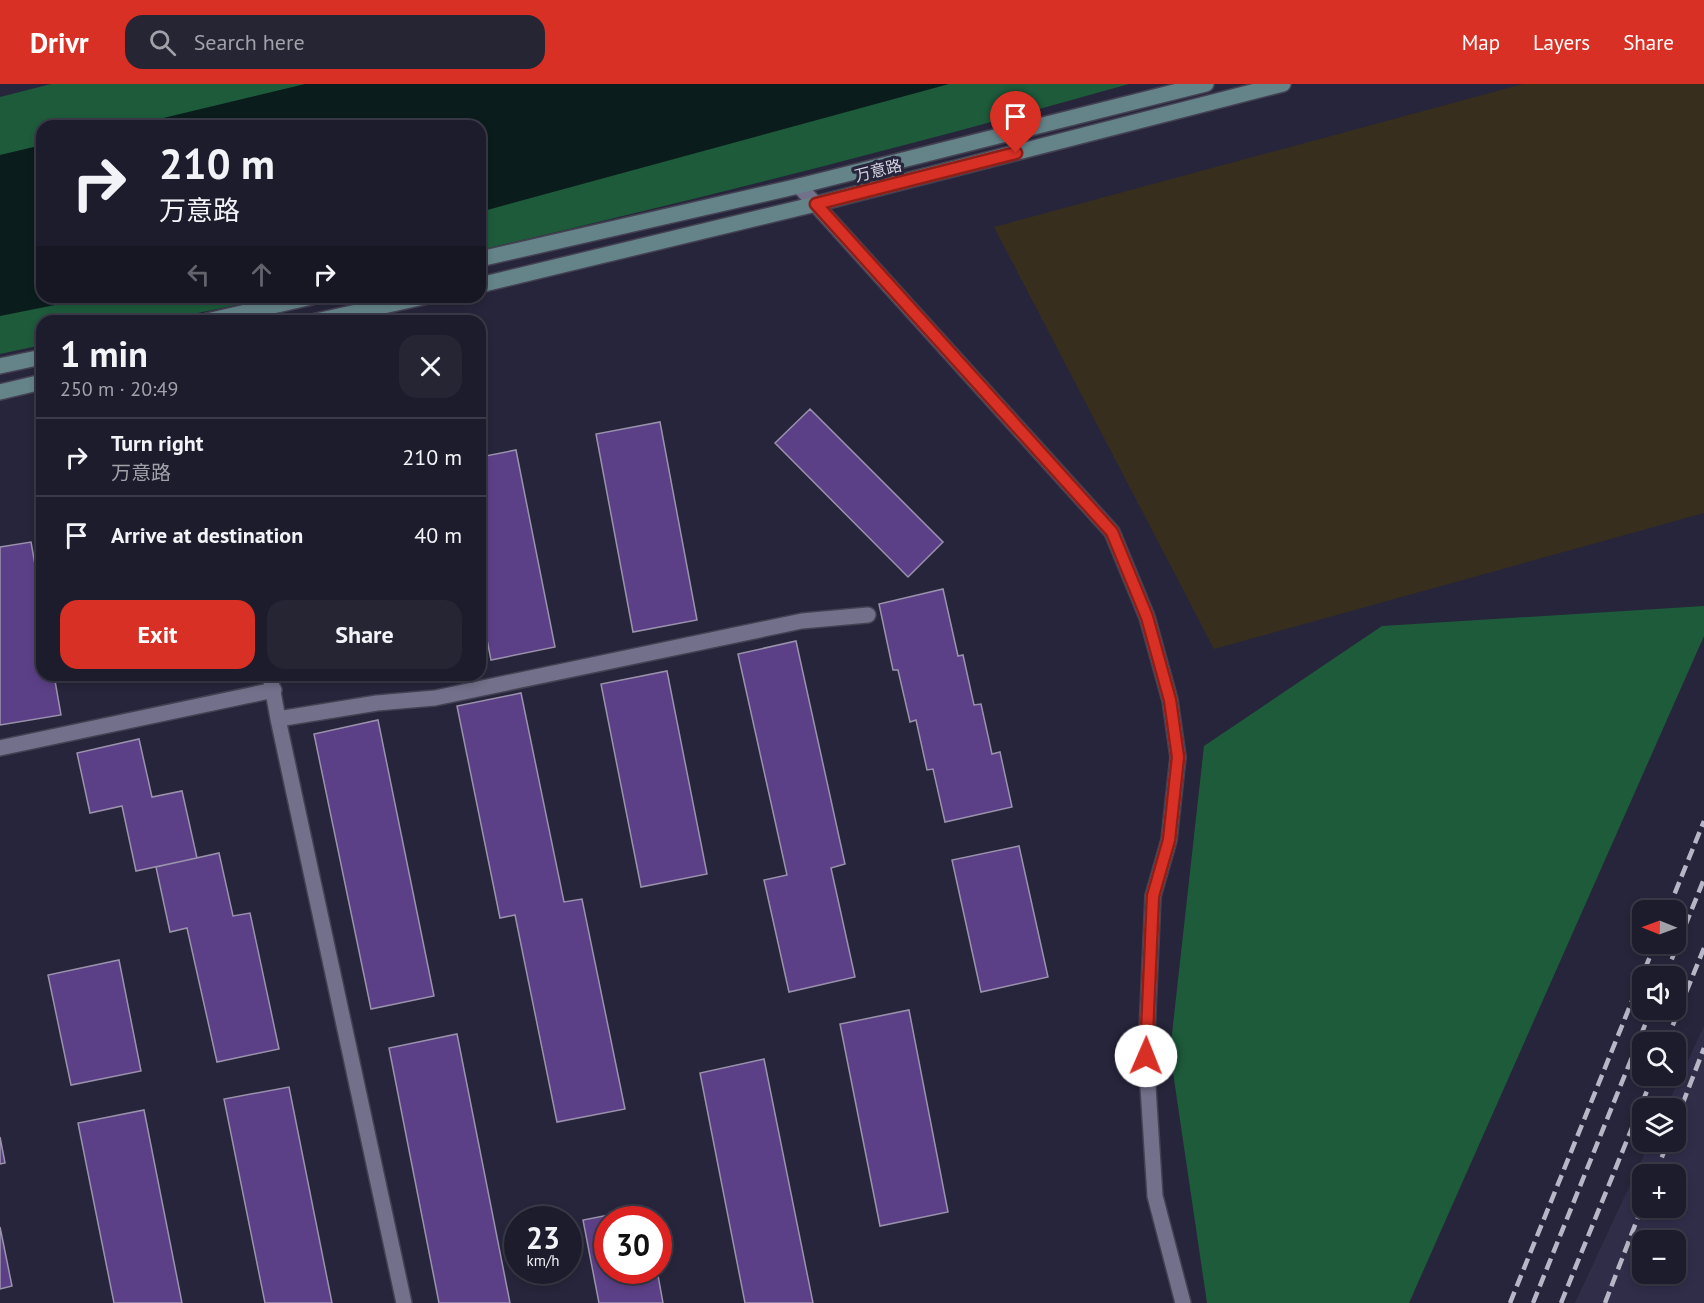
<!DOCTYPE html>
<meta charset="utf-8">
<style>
body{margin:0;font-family:"PT Sans","Noto Sans SC",sans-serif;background:#252534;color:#f1f3f6;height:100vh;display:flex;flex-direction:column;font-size:22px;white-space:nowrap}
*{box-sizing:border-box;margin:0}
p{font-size:20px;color:#a0a1a9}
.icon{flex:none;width:33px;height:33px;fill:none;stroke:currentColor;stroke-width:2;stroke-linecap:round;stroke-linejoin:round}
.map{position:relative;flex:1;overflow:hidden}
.panel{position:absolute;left:36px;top:231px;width:450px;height:366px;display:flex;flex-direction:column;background:#1d1c2c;border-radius:18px;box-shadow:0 3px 9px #0003,0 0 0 2px #3b3a48}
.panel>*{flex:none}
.top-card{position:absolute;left:36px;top:36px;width:450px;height:183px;border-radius:18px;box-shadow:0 3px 9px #0003,0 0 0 2px #3b3a48;background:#1d1c2c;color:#f1f3f6;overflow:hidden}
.needle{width:39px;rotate:271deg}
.buttons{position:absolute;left:1632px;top:816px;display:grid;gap:12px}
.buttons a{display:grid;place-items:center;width:54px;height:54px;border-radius:12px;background:#1d1c2c;box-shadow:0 3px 9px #0003,0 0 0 2px #3b3a48;font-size:30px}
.speed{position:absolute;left:504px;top:1122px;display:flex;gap:12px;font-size:30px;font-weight:700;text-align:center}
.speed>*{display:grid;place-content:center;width:78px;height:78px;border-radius:50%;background:#1d1c2c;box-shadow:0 3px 9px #0003,0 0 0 2px #3b3a48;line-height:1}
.speed small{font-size:15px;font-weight:400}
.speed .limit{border:9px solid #d22;background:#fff;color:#111}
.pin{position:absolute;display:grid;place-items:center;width:51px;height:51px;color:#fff;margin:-62px -26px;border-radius:50% 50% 50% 0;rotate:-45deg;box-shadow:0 0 6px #0007}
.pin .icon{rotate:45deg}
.me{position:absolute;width:66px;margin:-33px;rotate:1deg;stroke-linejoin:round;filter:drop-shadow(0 0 4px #0008)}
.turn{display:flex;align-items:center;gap:21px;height:126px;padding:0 24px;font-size:27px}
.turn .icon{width:78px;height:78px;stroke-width:2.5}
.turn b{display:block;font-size:42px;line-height:51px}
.lanes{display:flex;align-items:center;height:57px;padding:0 24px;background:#0003;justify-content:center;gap:30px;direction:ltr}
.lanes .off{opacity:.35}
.round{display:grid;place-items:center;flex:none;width:63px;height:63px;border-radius:18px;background:#252534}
.head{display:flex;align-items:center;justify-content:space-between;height:102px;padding:0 24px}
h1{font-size:36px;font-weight:600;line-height:45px}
.cta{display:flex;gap:12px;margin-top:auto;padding:12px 24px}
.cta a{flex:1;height:69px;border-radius:18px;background:#d93025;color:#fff;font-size:24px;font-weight:600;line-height:69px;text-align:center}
.cta a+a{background:#252534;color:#f1f3f6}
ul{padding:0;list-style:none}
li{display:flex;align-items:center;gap:18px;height:78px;padding:0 24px;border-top:2px solid #3b3a48}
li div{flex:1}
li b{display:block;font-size:22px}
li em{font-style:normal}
header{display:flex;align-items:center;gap:36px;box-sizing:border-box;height:84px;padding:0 30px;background:#d93025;color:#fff}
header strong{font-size:28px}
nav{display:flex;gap:33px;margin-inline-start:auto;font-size:21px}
.search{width:420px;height:54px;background:#252534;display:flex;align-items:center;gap:15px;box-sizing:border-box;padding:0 21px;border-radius:18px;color:#a0a1a9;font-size:22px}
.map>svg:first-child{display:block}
.industrial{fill:#372e1e}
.built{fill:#302d49;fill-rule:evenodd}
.green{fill:#1d5b3b}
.water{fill:#0b1c1d}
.building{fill:#5c4087;stroke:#9a92ac;stroke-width:1.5}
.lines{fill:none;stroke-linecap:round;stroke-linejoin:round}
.street-casing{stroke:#444153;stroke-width:18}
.secondary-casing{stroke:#444153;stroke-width:18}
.street{stroke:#72708a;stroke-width:15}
.secondary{stroke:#64848a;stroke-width:15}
.rail{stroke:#b7b6c6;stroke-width:4.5;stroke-dasharray:12 6;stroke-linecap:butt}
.route-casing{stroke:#8d1f18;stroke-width:15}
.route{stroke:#d93025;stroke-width:10}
.labels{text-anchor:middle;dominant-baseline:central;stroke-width:6;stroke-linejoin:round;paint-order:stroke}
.street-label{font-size:16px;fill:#d4d4e2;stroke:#27253b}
</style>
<header>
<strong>Drivr</strong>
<div class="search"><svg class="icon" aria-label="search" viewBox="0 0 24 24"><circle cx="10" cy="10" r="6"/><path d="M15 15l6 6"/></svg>Search here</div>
<nav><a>Map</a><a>Layers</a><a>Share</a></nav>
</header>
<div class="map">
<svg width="1704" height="1219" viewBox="0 0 1704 1219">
<rect width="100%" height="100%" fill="#27253b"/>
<path class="industrial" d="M1523,0H1704V429L1214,565L994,143Z"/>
<path class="built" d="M1704,942V1219H1575L1650,1058H1676V1024H1666ZM1676,1090V1124H1642V1090ZM1676,1156V1190H1642V1156Z"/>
<path class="green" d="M51,0H1129C914,61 698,115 480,166V42H42V213H275L159,237H42V261L0,270V13Z
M1704,522V552L1409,1219H1207L1170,968L1204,662L1382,542Z"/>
<path class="water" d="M305,0H949L480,128V42H130Z
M42,61V213H95L0,232V71Z"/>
<path class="building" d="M810,325L943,458L908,493L775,359Z
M660,338L697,536L633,548L596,350Z
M516,366L555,563L491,576L480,520V373Z
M31,458L42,520V591H54L61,631L0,641V463Z
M943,505L958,572L963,571L974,621L981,620L992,670L1000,668L1012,723L945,738L933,685L927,686L916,636L910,638L898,586H893L879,520Z
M796,557L845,780L831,784L855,893L789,908L764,796L787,791L738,570Z
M667,587L707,790L641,803L601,600Z
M521,609L564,818L582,815L625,1025L557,1038L515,831L500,834L457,622Z
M378,636L434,912L371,925L314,650Z
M139,655L152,713L182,707L197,774L136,787L122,722L90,729L77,669Z
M1019,762L1048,893L981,908L952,776Z
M219,769L233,832L250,829L279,965L217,978L187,844L170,848L156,783Z
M119,876L141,987L71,1001L48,891Z
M909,926L948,1128L880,1142L840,940Z
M457,950L510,1219H439L389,964Z
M764,975L813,1219H745L700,989Z
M289,1003L332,1219H265L224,1015Z
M144,1026L182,1219H114L78,1039Z
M0,1053L5,1079L0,1080Z
M645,1124L647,1136H608V1186H657L663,1219H599L583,1136Z
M0,1143L12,1202L0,1205Z"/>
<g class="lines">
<g class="street-casing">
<path id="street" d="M799,102L1112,448L1147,533L1170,616L1178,673L1169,756L1153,812L1146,972L1155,1112L1183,1219
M270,591L278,635L377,619L435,614L802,537L868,531
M278,635L404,1219
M0,664L274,606"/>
</g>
<g class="secondary-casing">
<path id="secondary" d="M480,175L799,102L1206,0
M480,201L816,120L1283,0
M207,237L312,213
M316,237L424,213
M0,282L42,273
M0,308L42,298"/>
</g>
<use href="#street" class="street"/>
<use href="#secondary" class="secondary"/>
<path class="rail" d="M1668,826L1704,737
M1665,892L1704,795
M1666,958L1704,864
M1676,1037L1704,964
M1655,1090L1668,1058
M1510,1219L1655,860
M1533,1219L1651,926
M1561,1219L1653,992
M1605,1219L1642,1123"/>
</g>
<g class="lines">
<g class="route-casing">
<path id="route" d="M1016,69L816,120L1112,448L1147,533L1170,616L1178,673L1169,756L1153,812L1146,972"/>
</g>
<use href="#route" class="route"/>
</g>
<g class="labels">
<g class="street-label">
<text transform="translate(878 86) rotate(-14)">万意路</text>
</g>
</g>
</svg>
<div class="buttons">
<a><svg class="needle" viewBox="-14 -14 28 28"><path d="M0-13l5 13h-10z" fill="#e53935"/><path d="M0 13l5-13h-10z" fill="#a0a1a9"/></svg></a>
<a><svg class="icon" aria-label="sound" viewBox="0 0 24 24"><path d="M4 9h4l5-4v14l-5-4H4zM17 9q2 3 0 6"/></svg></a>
<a><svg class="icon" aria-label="search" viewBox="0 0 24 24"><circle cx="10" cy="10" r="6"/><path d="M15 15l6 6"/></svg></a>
<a><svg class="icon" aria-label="layers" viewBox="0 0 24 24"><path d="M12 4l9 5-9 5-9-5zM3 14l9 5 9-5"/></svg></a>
<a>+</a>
<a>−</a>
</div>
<div class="speed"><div>23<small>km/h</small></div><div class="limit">30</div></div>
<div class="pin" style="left:1016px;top:69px;background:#d93025"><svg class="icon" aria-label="arrive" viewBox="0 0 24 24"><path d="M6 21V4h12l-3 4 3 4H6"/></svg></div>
<svg class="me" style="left:1146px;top:972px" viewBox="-20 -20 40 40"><circle r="19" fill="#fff"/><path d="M0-13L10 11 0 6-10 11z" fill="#d93025"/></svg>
<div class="top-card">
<div class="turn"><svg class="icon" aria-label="right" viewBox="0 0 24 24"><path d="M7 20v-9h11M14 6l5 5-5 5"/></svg><div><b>210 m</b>万意路</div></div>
<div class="lanes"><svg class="icon off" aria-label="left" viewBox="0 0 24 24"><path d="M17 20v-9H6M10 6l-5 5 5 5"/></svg><svg class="icon off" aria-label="ahead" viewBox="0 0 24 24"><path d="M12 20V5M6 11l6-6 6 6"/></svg><svg class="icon" aria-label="right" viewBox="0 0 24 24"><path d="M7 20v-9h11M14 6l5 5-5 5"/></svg></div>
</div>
<section class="panel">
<div class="head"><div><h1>1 min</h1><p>250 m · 20:49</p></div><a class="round"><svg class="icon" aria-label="close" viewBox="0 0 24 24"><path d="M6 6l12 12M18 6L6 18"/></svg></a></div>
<ul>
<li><svg class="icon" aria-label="right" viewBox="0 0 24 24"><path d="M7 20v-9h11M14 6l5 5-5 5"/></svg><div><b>Turn right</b><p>万意路</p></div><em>210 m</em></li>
<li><svg class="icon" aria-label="arrive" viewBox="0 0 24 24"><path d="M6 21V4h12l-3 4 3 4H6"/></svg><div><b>Arrive at destination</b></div><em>40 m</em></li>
</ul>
<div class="cta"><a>Exit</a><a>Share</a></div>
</section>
</div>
